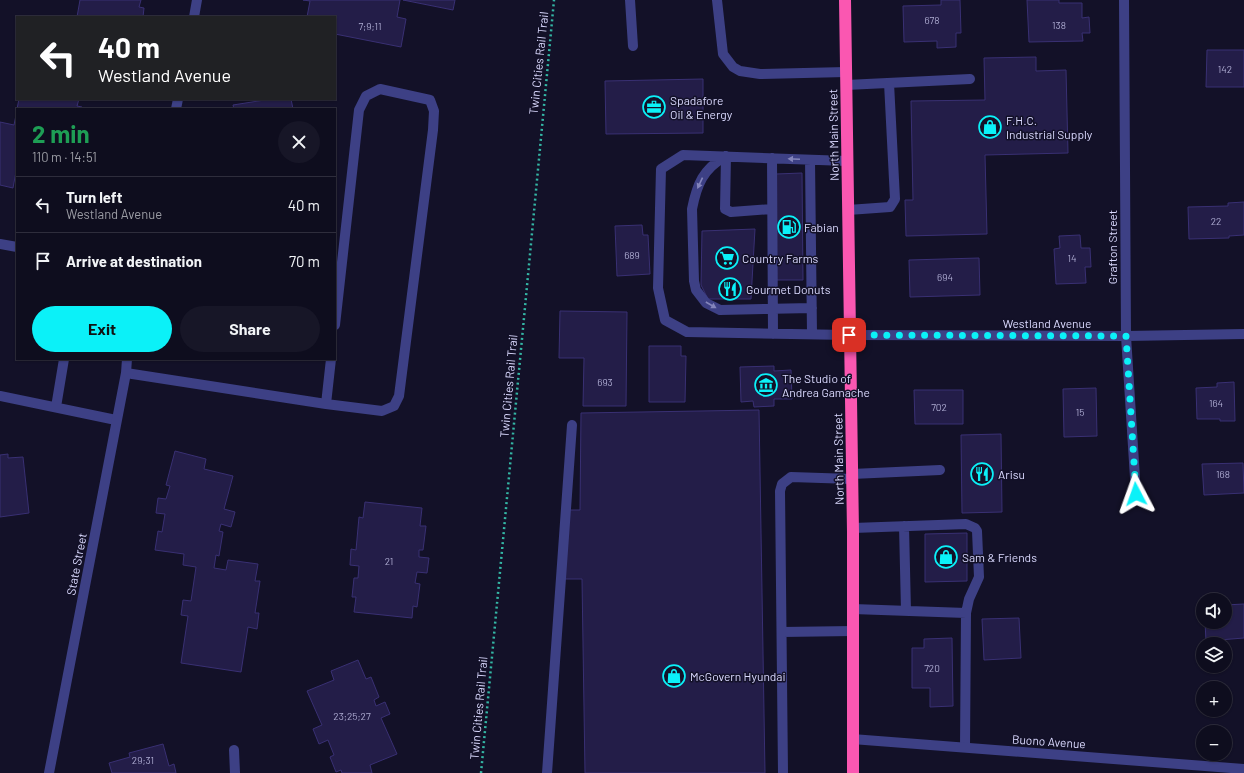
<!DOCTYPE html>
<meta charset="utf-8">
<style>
body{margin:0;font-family:Barlow,sans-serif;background:#171627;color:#f1f3f6;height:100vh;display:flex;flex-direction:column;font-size:15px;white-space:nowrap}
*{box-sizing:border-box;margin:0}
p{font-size:13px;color:#9b9ca4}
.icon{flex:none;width:22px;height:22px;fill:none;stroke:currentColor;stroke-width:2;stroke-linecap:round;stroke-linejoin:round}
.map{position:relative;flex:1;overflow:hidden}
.side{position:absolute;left:16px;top:108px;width:320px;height:252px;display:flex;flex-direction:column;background:#0e0d1e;border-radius:0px;box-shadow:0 1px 3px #0004,0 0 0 1px #2e2d3c}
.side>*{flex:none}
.guide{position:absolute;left:16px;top:16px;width:320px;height:84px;border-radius:0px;box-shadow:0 1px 3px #0004,0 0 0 1px #2e2d3c;background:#202124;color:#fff;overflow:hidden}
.tools{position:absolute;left:1196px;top:593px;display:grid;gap:8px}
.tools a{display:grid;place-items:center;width:36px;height:36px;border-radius:50%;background:#0e0d1e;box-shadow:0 1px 3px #0004,0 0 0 1px #2e2d3c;font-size:20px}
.pin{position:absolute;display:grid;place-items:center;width:34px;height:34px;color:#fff;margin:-17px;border-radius:8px;box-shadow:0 2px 6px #0006}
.me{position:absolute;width:44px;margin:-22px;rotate:356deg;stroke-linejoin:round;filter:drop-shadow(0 0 3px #0008)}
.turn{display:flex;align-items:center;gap:14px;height:84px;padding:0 16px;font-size:18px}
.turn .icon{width:52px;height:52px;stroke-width:2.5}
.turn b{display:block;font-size:28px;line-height:34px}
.round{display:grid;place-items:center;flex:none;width:42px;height:42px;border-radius:21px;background:#171627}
.headline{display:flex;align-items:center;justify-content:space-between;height:68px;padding:0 16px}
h1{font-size:24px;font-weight:700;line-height:30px;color:#1e9e55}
.cta{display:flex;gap:8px;margin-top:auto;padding:8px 16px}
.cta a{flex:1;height:46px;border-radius:24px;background:#0bf1f8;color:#111;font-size:16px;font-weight:700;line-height:46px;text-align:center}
.cta a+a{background:#171627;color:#f1f3f6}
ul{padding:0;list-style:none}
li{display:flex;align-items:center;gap:12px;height:56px;padding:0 16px;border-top:1px solid #2e2d3c}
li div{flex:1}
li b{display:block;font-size:15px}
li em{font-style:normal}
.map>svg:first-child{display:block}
.building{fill:#231d48;stroke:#393073}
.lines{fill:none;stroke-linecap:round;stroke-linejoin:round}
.path{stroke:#34b7a5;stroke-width:2.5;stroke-dasharray:2 3;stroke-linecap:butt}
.lane{stroke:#3d4085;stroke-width:10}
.street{stroke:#3d4085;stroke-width:10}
.highway{stroke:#fa57b1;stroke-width:12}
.oneway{fill:#8485bb}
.route{stroke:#0bf1f8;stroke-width:7;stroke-dasharray:0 12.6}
.labels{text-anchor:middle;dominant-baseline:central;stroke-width:3;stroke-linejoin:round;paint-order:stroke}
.number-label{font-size:10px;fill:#acaad0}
.street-label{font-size:12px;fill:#dad9fe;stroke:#131128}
.poi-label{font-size:12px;fill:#dad9fe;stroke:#131128;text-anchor:start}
</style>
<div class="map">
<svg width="1244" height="773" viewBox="0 0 1244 773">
<rect width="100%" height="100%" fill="#131128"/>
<path class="building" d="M80,0H141L139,7L144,8L143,17H77Z
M303,0H400L397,17L406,19L401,47L335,34V17H307L310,1Z
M403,0H455L453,10Z
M941,0H960L961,33H956V47L937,48V41L904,42L903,6L941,5Z
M1027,0H1059V3H1082V18L1089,17L1090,33H1082L1083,41L1029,42Z
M1207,50H1244V87H1206Z
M1036,57V71L1066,70L1068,153L985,155L987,234L906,236L905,200H913L911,101L985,100L984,58Z
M703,79V133L606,134L605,81Z
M19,99H79L77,106L82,107V109H17Z
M271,99H291L293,109H234L233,105Z
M17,110V166L13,188L0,185V122L14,125Z
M802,173L803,280H776V174Z
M1244,202V235L1229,236V238L1189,239L1188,207L1228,206V203Z
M642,225L643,235H648L650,274L617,276L615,226Z
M755,229L751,299H708L701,285L702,231Z
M1080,235L1081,248H1090L1091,267H1085L1086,283L1056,284L1054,249L1060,248L1059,236Z
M979,258L980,295L910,297L909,260Z
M560,311L627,312L626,406H583L584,358H559Z
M649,346H681V356H686L685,402H649Z
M774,366V371L791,370L792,399H774V406L754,407L753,401L741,402L740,367Z
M1234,382L1235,421H1220V419H1197L1196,388L1217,387V383Z
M1096,388L1097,436L1064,437L1063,389Z
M914,390H963V424H915Z
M759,410L765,773H585L582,579H562V510H580L581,413Z
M1001,434L1002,512L962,513L961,435Z
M175,451L206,459L204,469L233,476L224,509L235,512L231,527L221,524L219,531L223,532L219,556L216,555L214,568L226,570L228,560L258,564L255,581H260L255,613H259L257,629L248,627L241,672L181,663L188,616L181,615L183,600L191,601L196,567L183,565L184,554L155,550L158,531L162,532L165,514L156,513L158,498L166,499L170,486L166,485Z
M8,454V458L23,457L29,513L0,517V455Z
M1243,463L1244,493L1204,495L1202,464Z
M365,502L422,508L420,526H426L423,550H419V557L429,558L427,573L417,572L415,583L420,584L417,607L413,606L412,618L354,612L356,597H352L354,578H358L359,566L350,565L351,549L356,550L359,517L363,518Z
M967,533V581L925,582V534Z
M1244,604V638L1206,641L1205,622H1225V605Z
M1019,618L1021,658L984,660L982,619Z
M952,638L953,706L930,707V688H912V648H924V639Z
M358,660L366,679L371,677L379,697L374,700L376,706L385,702L390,714L381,718L397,754L370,765L372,773H342L341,770L336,772L330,757L334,755L328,740L319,744L313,729L322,725L307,691L334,680L331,671Z
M163,744L169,766L174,764L176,773H112L109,763L130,757L129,753Z"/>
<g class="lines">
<path class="path" d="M481,773L554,0"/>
<path class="lane" d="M630,0L633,46
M717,0L723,54L733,67L740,71L760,74L846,72
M846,85L970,79
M726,156C703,169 697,184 692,209L694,281L696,290L706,303L720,310L812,308
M726,156L725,209L731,212L772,209
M772,158L773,334
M810,160L812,334
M847,161L683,155L661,169L658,288L665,320L687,332L849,335
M848,210L890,207L895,199L889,83
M0,244L17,247
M0,396L116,420
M56,407L64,359
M852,474L940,470
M904,526L906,611
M853,528L966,524L975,528L977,531L979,577L969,599L966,613
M853,609L966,613L965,747
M782,632L853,631
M547,773L572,425
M783,773L780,491L782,484L791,477L852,479"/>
<path class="street" d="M1124,0L1126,336L1136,494
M194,17L197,0
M176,109L178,99
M849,335L1126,336L1244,334
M126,373L326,404L331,359
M326,404L382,411L394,406L399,396L433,130L434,111L430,100L380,89L366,96L359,110L335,325
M852,739L1244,769
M234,750L235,773
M49,773L126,373L127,359"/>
<path class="highway" d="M845,0L853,532V773"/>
</g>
<defs><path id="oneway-solid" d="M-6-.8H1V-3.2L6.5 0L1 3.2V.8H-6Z"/></defs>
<g class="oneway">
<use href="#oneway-solid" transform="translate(794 159) rotate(-178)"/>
<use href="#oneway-solid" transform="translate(700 183) rotate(115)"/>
<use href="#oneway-solid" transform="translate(711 305) rotate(30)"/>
</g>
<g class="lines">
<path class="route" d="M849,335L1126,336L1136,494"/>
</g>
<defs>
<g id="office-ring" transform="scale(1.15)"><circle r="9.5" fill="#131128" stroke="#0bf1f8" stroke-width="1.5"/><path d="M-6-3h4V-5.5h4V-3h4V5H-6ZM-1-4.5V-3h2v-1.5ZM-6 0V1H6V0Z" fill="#0bf1f8"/></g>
<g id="shop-ring" transform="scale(1.15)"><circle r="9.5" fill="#131128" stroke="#0bf1f8" stroke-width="1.5"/><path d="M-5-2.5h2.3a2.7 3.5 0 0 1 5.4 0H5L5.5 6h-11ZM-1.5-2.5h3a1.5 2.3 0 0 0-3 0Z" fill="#0bf1f8"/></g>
<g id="fuel-ring" transform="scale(1.15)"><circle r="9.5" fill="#131128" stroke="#0bf1f8" stroke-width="1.5"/><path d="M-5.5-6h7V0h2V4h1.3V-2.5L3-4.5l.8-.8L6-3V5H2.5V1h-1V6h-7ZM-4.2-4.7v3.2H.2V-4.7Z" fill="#0bf1f8"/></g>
<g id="supermarket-ring" transform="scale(1.15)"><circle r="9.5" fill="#131128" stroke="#0bf1f8" stroke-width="1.5"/><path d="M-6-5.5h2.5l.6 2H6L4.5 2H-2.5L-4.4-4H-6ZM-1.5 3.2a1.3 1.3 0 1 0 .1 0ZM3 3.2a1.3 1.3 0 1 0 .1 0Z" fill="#0bf1f8"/></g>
<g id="restaurant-ring" transform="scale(1.15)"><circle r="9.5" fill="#131128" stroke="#0bf1f8" stroke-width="1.5"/><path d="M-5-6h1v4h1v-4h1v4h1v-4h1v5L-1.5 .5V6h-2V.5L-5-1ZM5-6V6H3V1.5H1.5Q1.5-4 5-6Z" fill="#0bf1f8"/></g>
<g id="museum-ring" transform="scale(1.15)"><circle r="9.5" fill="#131128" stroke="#0bf1f8" stroke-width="1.5"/><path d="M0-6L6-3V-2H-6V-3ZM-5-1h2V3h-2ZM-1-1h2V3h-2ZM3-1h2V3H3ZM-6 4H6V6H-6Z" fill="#0bf1f8"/></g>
</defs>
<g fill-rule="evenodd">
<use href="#office-ring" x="654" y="107"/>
<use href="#shop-ring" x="990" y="127"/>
<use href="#fuel-ring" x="789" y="227"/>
<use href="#supermarket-ring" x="727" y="258"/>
<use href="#restaurant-ring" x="730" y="289"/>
<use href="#museum-ring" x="766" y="385"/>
<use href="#restaurant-ring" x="982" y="474"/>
<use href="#shop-ring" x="946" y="557"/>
<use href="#shop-ring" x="674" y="676"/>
</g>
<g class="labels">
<g class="number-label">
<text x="932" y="20">678</text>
<text x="1059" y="25">138</text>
<text x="370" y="26">7;9;11</text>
<text x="1225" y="69">142</text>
<text x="1216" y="221">22</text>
<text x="632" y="255">689</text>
<text x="1072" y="258">14</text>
<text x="945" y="277">694</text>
<text x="605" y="382">693</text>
<text x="1216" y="403">164</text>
<text x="939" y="407">702</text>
<text x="1080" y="412">15</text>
<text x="1223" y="474">168</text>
<text x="389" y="561">21</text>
<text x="932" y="668">720</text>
<text x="352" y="716">23;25;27</text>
<text x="143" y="760">29;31</text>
</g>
<g class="street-label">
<text transform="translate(538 63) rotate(-84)">Twin Cities Rail Trail</text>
<text transform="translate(833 135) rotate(-91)">North Main Street</text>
<text transform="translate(1112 247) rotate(-90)">Grafton Street</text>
<text x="1047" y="323">Westland Avenue</text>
<text transform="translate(508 386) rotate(-85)">Twin Cities Rail Trail</text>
<text transform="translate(838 459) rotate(-91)">North Main Street</text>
<text transform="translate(76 564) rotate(-79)">State Street</text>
<text transform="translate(478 708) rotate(-85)">Twin Cities Rail Trail</text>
<text transform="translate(1049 741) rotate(4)">Buono Avenue</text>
</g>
<g class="poi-label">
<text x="670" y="100">Spadafore<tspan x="670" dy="14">Oil &amp; Energy</tspan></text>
<text x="1006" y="120">F.H.C.<tspan x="1006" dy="14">Industrial Supply</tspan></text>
<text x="804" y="227">Fabian</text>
<text x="742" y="258">Country Farms</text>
<text x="746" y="289">Gourmet Donuts</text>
<text x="782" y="378">The Studio of<tspan x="782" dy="14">Andrea Gamache</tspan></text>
<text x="998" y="474">Arisu</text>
<text x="962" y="557">Sam &amp; Friends</text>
<text x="690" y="676">McGovern Hyundai</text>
</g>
</g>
</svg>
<div class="tools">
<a><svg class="icon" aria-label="sound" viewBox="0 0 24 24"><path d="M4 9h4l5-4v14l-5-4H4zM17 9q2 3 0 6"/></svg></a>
<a><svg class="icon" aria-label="layers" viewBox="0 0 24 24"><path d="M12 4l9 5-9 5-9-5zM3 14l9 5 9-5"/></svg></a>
<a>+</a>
<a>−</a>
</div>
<div class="pin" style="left:849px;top:335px;background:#d93025"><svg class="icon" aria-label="arrive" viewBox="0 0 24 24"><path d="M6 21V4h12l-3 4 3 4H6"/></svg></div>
<svg class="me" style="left:1136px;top:494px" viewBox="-20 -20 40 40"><path d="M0-17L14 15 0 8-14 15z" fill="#0bf1f8" stroke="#fff" stroke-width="4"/></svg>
<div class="guide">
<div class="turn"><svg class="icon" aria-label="left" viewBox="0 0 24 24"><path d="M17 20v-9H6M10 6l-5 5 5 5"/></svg><div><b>40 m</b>Westland Avenue</div></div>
</div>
<section class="side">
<div class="headline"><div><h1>2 min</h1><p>110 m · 14:51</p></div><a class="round"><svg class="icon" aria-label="close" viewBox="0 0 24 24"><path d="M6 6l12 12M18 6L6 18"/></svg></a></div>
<ul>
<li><svg class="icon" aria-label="left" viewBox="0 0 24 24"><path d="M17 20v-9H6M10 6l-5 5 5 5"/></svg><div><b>Turn left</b><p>Westland Avenue</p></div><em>40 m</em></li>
<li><svg class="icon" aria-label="arrive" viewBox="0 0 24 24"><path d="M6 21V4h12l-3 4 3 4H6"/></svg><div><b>Arrive at destination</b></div><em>70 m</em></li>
</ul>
<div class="cta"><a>Exit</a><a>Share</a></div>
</section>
</div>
